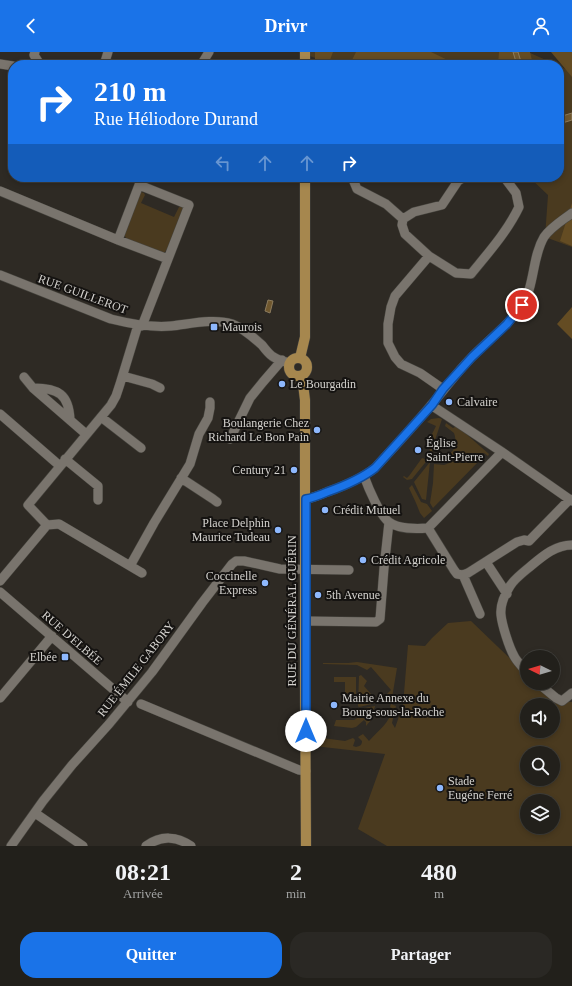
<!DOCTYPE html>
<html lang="fr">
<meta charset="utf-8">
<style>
body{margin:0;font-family:Georgia,serif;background:#2a2824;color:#f1f3f6;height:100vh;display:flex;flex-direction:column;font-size:15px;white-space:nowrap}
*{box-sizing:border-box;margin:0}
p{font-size:13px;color:#a2a3a3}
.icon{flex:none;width:22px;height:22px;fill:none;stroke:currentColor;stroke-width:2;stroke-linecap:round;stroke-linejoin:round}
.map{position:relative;height:794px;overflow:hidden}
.drawer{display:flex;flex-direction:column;background:#22201b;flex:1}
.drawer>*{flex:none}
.banner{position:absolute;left:8px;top:8px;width:556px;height:122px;border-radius:16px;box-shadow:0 2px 6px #0003,0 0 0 1px #3f3e3a;background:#1a73e8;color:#fff;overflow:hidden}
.needle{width:26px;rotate:275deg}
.buttons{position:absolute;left:520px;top:598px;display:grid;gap:8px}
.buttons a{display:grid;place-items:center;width:40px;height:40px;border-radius:50%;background:#22201b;box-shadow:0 2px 6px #0003,0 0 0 1px #3f3e3a;font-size:20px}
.pin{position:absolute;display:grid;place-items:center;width:34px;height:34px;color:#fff;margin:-17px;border:2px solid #fff;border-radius:50%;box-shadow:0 1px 4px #0007}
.me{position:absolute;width:44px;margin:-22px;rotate:0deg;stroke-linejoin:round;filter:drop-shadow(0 0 3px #0008)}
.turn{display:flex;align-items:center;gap:14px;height:84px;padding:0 20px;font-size:18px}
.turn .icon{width:52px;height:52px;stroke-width:2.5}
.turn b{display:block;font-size:28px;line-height:34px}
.lanes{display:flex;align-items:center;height:38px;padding:0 20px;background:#0003;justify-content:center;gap:20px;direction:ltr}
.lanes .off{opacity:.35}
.eta{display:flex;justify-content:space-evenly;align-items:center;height:68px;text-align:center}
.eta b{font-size:24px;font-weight:600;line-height:28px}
.primary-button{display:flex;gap:8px;margin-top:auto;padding:8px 20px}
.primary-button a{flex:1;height:46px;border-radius:16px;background:#1a73e8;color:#fff;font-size:16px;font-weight:600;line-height:46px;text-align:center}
.primary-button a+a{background:#2a2824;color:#f1f3f6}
header{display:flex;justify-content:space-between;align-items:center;height:52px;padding:0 20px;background:#1a73e8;color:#fff;font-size:18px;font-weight:600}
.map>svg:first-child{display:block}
.green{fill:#4a3a1f;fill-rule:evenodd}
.forest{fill:#644c23}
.water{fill:#6f572e;stroke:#8d7c5e}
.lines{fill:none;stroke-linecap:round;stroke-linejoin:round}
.minor-casing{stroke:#47453f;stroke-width:10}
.major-casing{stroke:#47453f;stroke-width:11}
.minor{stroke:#79746d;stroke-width:9}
.major{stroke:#a6874e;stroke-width:10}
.route-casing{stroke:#114b97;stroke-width:10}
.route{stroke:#1a73e8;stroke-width:7}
.poi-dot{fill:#8eb8fd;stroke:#151311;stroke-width:1.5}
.labels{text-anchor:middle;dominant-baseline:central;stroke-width:4;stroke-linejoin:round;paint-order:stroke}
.street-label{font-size:12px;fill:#d4d2ce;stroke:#151311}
.poi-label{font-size:12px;fill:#d4d2ce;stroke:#151311;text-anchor:start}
</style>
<header><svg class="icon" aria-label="back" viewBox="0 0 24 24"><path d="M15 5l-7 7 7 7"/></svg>Drivr<svg class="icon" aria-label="person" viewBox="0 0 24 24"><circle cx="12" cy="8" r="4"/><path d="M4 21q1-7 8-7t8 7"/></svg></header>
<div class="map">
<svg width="572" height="794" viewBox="0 0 572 794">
<rect width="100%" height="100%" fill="#2e2a24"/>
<path class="green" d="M298,0H528L557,13H336Z
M559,14L572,20V195L545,185L548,143L529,125H559Z
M141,140L144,141L145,143L141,151L174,165L179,155H183L184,159L171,191L165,200H161L127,187L124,183L139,141Z
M439,366L442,367L434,391H431V388L430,386L436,374L427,370L431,367Z
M446,371L453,376L457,374L489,402L488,404L484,401L474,403L465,406L456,405L442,409L438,408L437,404L438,401H441L445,404C456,400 457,390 454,381L445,374Z
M431,392L433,401L412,427L407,428L403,425L404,424L407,426L409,424L422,406L425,407L430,399L429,395Z
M482,406L433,456L430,451L433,431L434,412L444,413L457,408H474Z
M430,410L426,448L422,447L414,430Z
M412,433L421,450L427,452L432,459L424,466L420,461L416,451L409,436Z
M471,569L527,623V631H535L553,648L572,650V794H387L358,777L385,702L314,694L315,685L345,689L353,686L355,688L353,694L356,695C360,694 362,693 362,689L358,685L363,682L369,689C379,678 389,671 393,657L390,655L391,652L396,654L392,671L395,676L403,653L408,593L425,594L432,586L448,571ZM527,653H553V679H527ZM527,701H553V727H527ZM527,749H553V775H527Z
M357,610L397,616L392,646L388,645L387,642L391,638L371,615L367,618L357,613L323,612V611H348Z
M361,623L367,629L364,634L371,642L376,651L359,655L358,654L359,624Z
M334,625H356V650H354V646L352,642L345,641V630H334Z
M375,654V655L370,663L372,665L371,666L359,662L360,657Z
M359,665L371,668L366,674V670L364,668L356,675L352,676L334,674L336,668H354Z"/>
<path class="forest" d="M315,0H333L328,13H315Z
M356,0H431L458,13H353L351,10Z
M499,0H530L533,13H498Z
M551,0H572V25Z
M572,151V194L560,189Z
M572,255V287L557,272Z"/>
<path class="water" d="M513,0H518L522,13H517Z
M572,61V68L559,72V65Z
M268,248L273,249L270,261L265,259Z"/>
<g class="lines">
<g class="minor-casing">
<path id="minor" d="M35,0L34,3L39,11
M0,12L13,14
M29,13L39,11
M104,13L108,0
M201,13L209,0
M352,125L357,137L386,152L403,167
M464,125L458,129L442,153L414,160L403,167L402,173L405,182L429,204L456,221L471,222C488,201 507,180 519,155L516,141L504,125
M0,139L118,188
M429,204L395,244L391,255L388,272V291L395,305L401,312L420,321L443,337
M0,223L111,267C131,272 151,276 171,274C190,272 214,266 232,272C243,276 253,285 262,293C265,297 268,301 272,304C277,308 284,309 289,311
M142,274L189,153L139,133L118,188L168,207
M123,324L152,332L160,336
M24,325L33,336L86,382
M33,336C58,336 69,342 70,368
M431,353L502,400L572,449
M0,362L60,414
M101,365L141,396
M230,387L250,346L263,330L282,308
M65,407L98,434V448
M364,424C368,435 380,464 389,470C398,477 417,477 428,476L502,400
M181,426L213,447L217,450
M306,447C313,446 320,443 327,440C344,434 361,427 375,416C394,395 414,374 432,352C445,337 457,320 471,306C488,288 508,274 522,254C535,233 532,205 544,185C551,175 563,168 572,161
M47,473L59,472L142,521
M428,476L454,518L457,522L463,523L468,521L517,490L524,488L529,489L570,447
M486,510L507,542
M130,514L154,471L190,412L199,382L208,366L210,356V350
M463,523L480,562
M0,529L47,473L28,453L111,353L116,344L120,332L138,273
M0,540L128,650
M305,569L376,570L380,567L384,516L389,470
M527,621C523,615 517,610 514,604C509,595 502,573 501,563C500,554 505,542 510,534C515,526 525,519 532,513C544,503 556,493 572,493
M538,631L556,646L562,649L572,641
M0,646L52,584
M141,652L299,718L306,719
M35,761L83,794
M11,794L43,749L72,713L109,672L152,620L202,551L232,512L236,509H244L280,517L349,518
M146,794C161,783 177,784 191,794"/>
</g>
<g class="major-casing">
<path id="major" d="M305,13V0
M289 315a9 9 0 1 1 18 0a9 9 0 1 1-18 0Z
M300,306L305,285V125
M302,324L305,348V618L306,794"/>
</g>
<use href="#minor" class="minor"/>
<use href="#major" class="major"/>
</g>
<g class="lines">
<g class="route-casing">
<path id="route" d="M306,679V447C313,446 320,443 327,440C344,434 361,427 375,416L432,353L443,337L472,305L507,272L522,253"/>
</g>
<use href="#route" class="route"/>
</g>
<g class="poi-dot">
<rect x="210" y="271" width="8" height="8" rx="2"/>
<circle cx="282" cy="332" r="4"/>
<circle cx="449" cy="350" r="4"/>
<circle cx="317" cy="378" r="4"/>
<circle cx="418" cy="398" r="4"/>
<circle cx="294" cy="418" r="4"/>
<circle cx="325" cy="458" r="4"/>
<circle cx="278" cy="478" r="4"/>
<circle cx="363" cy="508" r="4"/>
<circle cx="265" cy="531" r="4"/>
<circle cx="318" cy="543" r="4"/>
<rect x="61" y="601" width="8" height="8" rx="2"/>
<circle cx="334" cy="653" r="4"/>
<circle cx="440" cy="736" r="4"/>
</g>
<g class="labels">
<g class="street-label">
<text transform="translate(83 242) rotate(20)">RUE GUILLEROT</text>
<text transform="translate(292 559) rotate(-90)">RUE DU GÉNÉRAL GUÉRIN</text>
<text transform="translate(72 586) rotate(41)">RUE D'ELBÉE</text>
<text transform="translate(136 617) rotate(-52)">RUE ÉMILE GABORY</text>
</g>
<g class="poi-label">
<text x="222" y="275">Maurois</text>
<text x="290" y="332">Le Bourgadin</text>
<text x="457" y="350">Calvaire</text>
<text x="309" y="371" text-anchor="end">Boulangerie Chez<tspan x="309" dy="14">Richard Le Bon Pain</tspan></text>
<text x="426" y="391">Église<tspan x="426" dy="14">Saint-Pierre</tspan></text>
<text x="286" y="418" text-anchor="end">Century 21</text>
<text x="333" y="458">Crédit Mutuel</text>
<text x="270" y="471" text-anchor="end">Place Delphin<tspan x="270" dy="14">Maurice Tudeau</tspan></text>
<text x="371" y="508">Crédit Agricole</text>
<text x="257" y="524" text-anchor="end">Coccinelle<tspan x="257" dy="14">Express</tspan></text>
<text x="326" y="543">5th Avenue</text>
<text x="57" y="605" text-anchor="end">Elbée</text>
<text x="342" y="646">Mairie Annexe du<tspan x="342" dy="14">Bourg-sous-la-Roche</tspan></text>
<text x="448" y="729">Stade<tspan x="448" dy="14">Eugéne Ferré</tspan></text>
</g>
</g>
</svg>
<div class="buttons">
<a><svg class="needle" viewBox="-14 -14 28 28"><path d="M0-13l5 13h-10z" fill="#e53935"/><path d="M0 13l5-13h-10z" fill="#a2a3a3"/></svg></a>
<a><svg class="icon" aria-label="sound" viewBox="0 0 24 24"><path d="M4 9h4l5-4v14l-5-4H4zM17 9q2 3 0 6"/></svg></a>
<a><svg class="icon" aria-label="search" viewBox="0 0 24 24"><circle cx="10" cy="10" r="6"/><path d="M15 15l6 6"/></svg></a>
<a><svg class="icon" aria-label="layers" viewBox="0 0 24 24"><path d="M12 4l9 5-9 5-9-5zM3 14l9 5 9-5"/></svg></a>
</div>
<div class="pin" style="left:522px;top:253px;background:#d93025"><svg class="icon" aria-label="arrive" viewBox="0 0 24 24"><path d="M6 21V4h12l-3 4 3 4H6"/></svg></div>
<svg class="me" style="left:306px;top:679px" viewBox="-20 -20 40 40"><circle r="19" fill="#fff"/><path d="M0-13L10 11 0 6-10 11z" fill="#1a73e8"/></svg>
<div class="banner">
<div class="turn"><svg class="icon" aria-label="right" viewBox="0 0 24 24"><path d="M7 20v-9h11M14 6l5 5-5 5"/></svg><div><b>210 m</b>Rue Héliodore Durand</div></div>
<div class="lanes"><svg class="icon off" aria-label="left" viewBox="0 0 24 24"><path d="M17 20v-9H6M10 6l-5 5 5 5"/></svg><svg class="icon off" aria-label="ahead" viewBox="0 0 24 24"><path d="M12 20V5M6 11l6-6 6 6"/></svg><svg class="icon off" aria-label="ahead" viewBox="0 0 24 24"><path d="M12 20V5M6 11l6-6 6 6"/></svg><svg class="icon" aria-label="right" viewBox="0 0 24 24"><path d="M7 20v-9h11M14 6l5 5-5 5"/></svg></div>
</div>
</div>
<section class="drawer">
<div class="eta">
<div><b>08:21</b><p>Arrivée</p></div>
<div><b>2</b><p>min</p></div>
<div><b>480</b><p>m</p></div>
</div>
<div class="primary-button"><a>Quitter</a><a>Partager</a></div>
</section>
